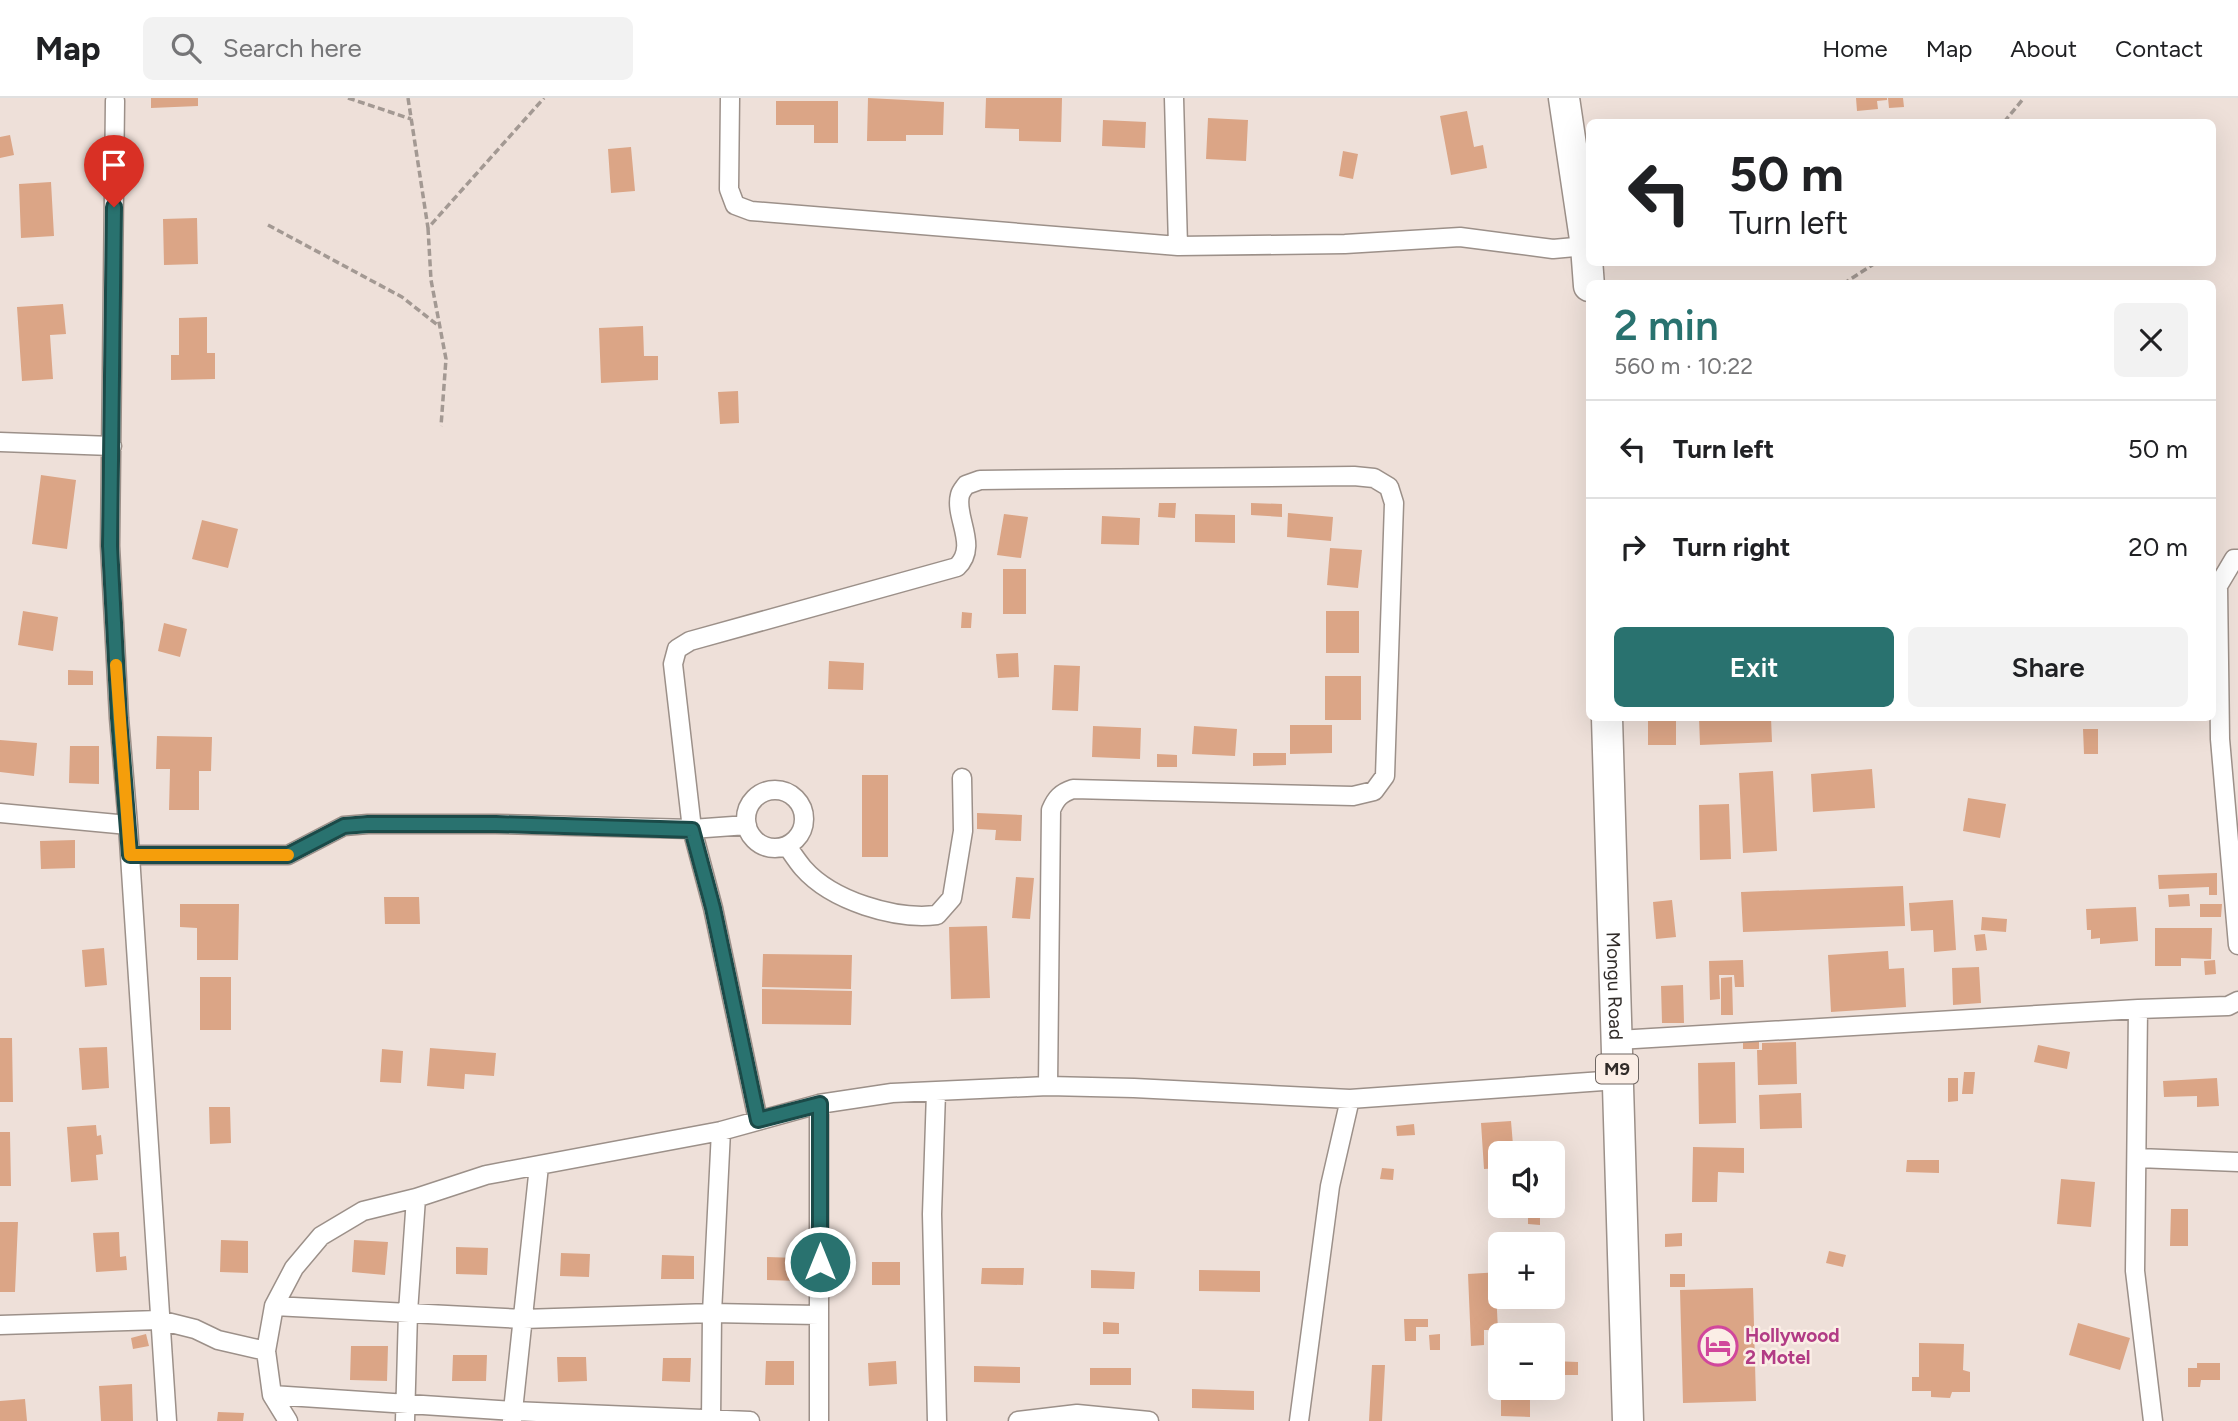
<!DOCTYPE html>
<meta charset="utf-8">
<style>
body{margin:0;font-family:Figtree,sans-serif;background:#f2f2f2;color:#202124;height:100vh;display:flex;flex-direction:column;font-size:26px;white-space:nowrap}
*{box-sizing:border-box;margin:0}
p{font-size:23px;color:#757577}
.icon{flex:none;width:38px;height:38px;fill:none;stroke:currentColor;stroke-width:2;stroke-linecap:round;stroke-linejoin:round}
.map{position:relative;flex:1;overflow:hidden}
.sheet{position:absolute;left:1586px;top:182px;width:630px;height:441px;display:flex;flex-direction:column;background:#fff;border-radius:10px;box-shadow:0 7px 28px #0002}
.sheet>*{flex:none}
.banner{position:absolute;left:1586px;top:21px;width:630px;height:147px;border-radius:10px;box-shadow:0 7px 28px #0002;background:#fff;color:#202124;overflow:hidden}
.buttons{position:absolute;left:1488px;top:1043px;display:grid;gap:14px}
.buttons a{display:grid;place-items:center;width:77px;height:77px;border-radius:10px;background:#fff;box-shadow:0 7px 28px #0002;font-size:35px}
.pin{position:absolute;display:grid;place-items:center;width:60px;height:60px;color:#fff;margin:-72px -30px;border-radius:50% 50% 50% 0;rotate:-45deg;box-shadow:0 0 7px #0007}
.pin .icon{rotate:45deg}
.me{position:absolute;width:77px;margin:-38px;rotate:0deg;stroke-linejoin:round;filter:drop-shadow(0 0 5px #0008)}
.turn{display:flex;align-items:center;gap:24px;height:147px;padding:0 28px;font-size:32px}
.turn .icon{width:91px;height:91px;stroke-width:2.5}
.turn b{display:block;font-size:49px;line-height:60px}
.round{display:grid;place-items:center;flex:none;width:74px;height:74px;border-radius:10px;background:#f2f2f2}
.headline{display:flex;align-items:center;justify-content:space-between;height:119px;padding:0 28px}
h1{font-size:42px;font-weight:600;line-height:52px;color:#29726f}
.action{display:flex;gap:14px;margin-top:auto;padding:14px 28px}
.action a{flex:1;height:80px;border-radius:10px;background:#29726f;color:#fff;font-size:28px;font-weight:600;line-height:80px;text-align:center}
.action a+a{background:#f2f2f2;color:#202124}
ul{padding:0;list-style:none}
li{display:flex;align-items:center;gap:21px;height:98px;padding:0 28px;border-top:2px solid #e0e0e0}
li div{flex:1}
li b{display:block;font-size:26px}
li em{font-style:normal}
header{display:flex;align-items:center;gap:42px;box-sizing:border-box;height:98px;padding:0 35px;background:#fff;border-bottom:2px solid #e0e0e0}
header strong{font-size:33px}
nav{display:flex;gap:38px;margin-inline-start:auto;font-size:24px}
.search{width:490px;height:63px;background:#f2f2f2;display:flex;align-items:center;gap:18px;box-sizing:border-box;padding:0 24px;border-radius:10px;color:#757577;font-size:26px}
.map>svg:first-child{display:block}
.building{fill:#dba586}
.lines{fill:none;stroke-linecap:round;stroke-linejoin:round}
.street-casing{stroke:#9c9089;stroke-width:21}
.primary-casing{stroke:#9c9089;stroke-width:33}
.path{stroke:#a39993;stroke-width:3.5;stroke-dasharray:7 3.5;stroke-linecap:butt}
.street{stroke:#fff;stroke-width:18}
.primary{stroke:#fff;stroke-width:30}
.route-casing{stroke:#1b4a48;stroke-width:18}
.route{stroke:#29726f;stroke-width:12}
.slow{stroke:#f59e0b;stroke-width:12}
.labels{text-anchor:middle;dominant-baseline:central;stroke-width:5;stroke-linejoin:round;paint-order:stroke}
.shield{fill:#fbeee6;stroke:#6e6662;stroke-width:2}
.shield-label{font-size:18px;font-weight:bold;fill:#312c29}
.street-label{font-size:19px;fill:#312c29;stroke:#fbeee6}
.hotel-label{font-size:19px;font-weight:bold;fill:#b23c85;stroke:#fbeee6;text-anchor:start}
</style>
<header>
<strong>Map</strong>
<div class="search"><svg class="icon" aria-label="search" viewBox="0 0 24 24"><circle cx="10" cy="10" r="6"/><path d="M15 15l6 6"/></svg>Search here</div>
<nav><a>Home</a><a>Map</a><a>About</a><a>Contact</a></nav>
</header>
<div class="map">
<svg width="2238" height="1323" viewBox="0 0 2238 1323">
<rect width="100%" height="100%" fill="#eee0d9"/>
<path class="building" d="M151,0H198V8L151,10Z
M868,0L944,4L943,37H906V43H867Z
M986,0H1062L1061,44L1019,43V31L985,30Z
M1856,0H1887V2L1877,3L1878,11L1857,13Z
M1888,0H1903L1904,9L1889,10Z
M776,3H838V45H814V27H776Z
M1467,13L1474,49L1483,47L1487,70L1451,77L1440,18Z
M1208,20L1248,22L1246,63L1206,61Z
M1103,22L1146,24L1145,50L1102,48Z
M10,37L14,57L0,60V39Z
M631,49L635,93L611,95L608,51Z
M1343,53L1358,56L1353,81L1339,78Z
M51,84L54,138L21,140L19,86Z
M197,120L198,166L164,167L163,121Z
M63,206L66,236L50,237L53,281L22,283L17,209Z
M207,219V255H215V281L171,282V257H179V220Z
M643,228L644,258H658V282L601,285L599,230Z
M738,293L739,325L720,326L718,294Z
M41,377L76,382L67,451L32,446Z
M1159,405H1176L1175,420L1158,419Z
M1251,405L1282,406V419L1251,417Z
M1288,415L1333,419L1331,443L1287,439Z
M1004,416L1028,419L1021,460L997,457Z
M1195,416L1235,417V445L1195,444Z
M1102,418L1140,420L1139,447L1101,446Z
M202,422L238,431L228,470L192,461Z
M1330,450L1362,452L1358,490L1327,487Z
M1003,471H1026V516H1003Z
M23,513L58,519L53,553L18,547Z
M1326,513H1359V555H1326Z
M962,514L972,515L971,530H961Z
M164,525L187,531L180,559L158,553Z
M1018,555L1019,579L998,580L996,556Z
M829,563L864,565L863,592L828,591Z
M1054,567L1080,568L1078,613L1052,612Z
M68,572L93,573V587H68Z
M1325,578H1361V622H1325Z
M1648,620H1676V647H1648Z
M1699,620H1771L1772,644L1700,647Z
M1290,627H1332V655L1290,656Z
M1093,628L1141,630L1140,661L1092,659Z
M1194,628L1237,631L1235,658L1192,656Z
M2083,631H2098V656H2084Z
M157,638L212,639L211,673H199V712H169L170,671H156Z
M0,642L37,645L34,678L0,674Z
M70,648H99V686L69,685Z
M1253,655H1286V667L1253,668Z
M1157,656L1177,657V669H1157Z
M1872,671L1875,710L1813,714L1811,676Z
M1773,673L1777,753L1743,755L1739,675Z
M862,677H888V759H862Z
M1968,700L2006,706L2000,740L1963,733Z
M1729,706L1731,761L1700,762L1699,707Z
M977,715L1022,717L1021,743L995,742L996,732L977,731Z
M75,742V770L41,771L40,743Z
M2217,775V797H2209V789L2159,791L2158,777Z
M1016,779L1034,780L1030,821L1012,820Z
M1903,788L1905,828L1743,834L1741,794Z
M2189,796L2190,808L2169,809L2168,797Z
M384,799H419L420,826H385Z
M1672,802L1676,839L1656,841L1653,804Z
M1953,802L1956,852L1934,854L1933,832L1911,833L1909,805Z
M180,806H239L238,862H197V830L180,829Z
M2200,806H2222L2221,819H2200Z
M2136,809L2138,843L2100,846V840L2091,841V832H2087L2086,811Z
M1982,819L2007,821L2006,834L1981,832Z
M987,828L990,900L951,901L949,829Z
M2155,830H2212L2211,861L2181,860V868H2155Z
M1985,836L1987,852L1976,853L1974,837Z
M104,850L107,887L85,889L82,852Z
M1888,853L1889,871L1904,870L1906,909L1831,914L1828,857Z
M763,856L852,857L851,891L762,889Z
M1743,862L1744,889H1735L1734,877H1719L1720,901L1710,902L1709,863Z
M2215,862L2216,876L2205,877L2204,863Z
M1979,869L1981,905L1953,907L1952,870Z
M200,879H231V932H200Z
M1732,879L1733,917H1721V880Z
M1683,887L1684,925H1662L1661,888Z
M762,891L852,893L851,927L762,926Z
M0,940H12L13,1004H0Z
M1743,941H1759V951H1743Z
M1796,944L1797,986L1758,987L1757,952H1762V945Z
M2038,947L2070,954L2067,971L2034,964Z
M107,949L109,990L82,992L79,950Z
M430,950L496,955L494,978L465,976L464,991L427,988Z
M382,951L403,953L401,985L380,984Z
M1735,964L1736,1025L1699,1026L1698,965Z
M1964,974H1975L1973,996H1962Z
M1948,980H1958V1003L1948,1004Z
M2217,980L2219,1008L2197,1009V998L2164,999L2163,983Z
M1801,995L1802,1030L1760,1031L1759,997Z
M209,1009H230L231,1045L210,1046Z
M1511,1023L1513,1047H1520V1055H1500V1070L1484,1071L1481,1025Z
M1414,1026L1415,1037L1397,1038L1396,1028Z
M96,1027L97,1038L101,1037L103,1056L96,1057L98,1082L71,1084L67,1029Z
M0,1034H10L11,1088H0Z
M1693,1049L1744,1050V1075L1718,1074L1717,1104H1692Z
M1907,1062H1939V1075L1906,1074Z
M1382,1070L1394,1071L1393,1082L1380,1081Z
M2061,1081L2095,1084L2091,1129L2057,1126Z
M1528,1111H1540V1127L1528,1126Z
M2171,1111H2188V1148H2170Z
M0,1124H18L15,1194H0Z
M119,1134L120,1159L126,1158L127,1172L96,1174L93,1135Z
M1682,1135V1148L1665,1149V1136Z
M221,1142L248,1143V1175L220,1174Z
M354,1142L388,1144L385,1177L352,1174Z
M456,1149L488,1150L487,1177L456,1176Z
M1829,1153L1846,1157L1843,1169L1826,1165Z
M561,1155L590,1156L589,1179L560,1178Z
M662,1157L694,1158V1181H661Z
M767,1159L798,1160L797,1183L767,1182Z
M872,1164H900V1187H872Z
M982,1170H1024L1023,1187L981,1186Z
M1091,1172L1135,1174L1134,1191L1091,1190Z
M1199,1172L1260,1173V1194L1199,1193Z
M1500,1174V1193H1496L1498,1232H1484V1247L1471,1248L1468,1176Z
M1670,1176H1685V1189H1670Z
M1753,1190L1756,1303L1683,1305L1680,1192Z
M1404,1221H1428V1229H1416V1243H1405Z
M1103,1224L1119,1225V1236H1103Z
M2078,1225L2130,1240L2120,1272L2069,1257Z
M146,1236L149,1248L133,1251L131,1240Z
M1440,1236V1252H1430L1429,1237Z
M1919,1245L1964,1246L1963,1272L1970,1274V1294H1952L1950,1300L1931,1299V1293H1912V1279H1919Z
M351,1248H388L387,1283L350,1282Z
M453,1257H487L486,1283H452Z
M557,1259H586L587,1283L558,1284Z
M663,1260H691L690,1284L662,1283Z
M766,1263H794V1287H765Z
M896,1263L897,1286L869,1288L868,1265Z
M1552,1263L1578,1264V1277H1552Z
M2197,1265H2220V1282H2201L2200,1289H2188V1270H2197Z
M1372,1267H1385L1382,1323H1369Z
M974,1268L1020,1269V1285L974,1284Z
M1090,1270H1131V1287H1090Z
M132,1286L133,1323H101L99,1288Z
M1501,1290H1530V1319L1501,1318Z
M1192,1291L1254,1293V1312L1192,1310Z
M25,1301L27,1323H0V1303Z
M218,1314L244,1315L243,1323H217Z"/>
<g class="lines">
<g class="street-casing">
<path id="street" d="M730,0L729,91L735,107L751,113L1178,148L1345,146L1460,139L1553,151L1586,148
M1174,0L1178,148
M115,3L110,448L119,620L128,727L167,1323
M0,344L112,348
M2238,461H2234L2218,488L2220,641L2238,847
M746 721a29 29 0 1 1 58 0a29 29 0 1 1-58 0Z
M0,715L128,727
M747,727L692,731L673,566L677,551L690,543L957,469C979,448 954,419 960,397C961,393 964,390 966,387L980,382L1354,378L1374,380L1389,389L1394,405L1385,678L1374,693L1353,698L1073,691C1061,695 1056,700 1051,712L1048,988
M787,748C792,755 797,763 803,770C832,803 895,822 937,817L952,800L963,733L962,680
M130,757H288L344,728L368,726H496L692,731L713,810L758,1022
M2138,911L2135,1173L2153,1323
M1618,942L2138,911L2228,908L2238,903
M936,994L932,1116L937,1323
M2138,1060L2238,1064
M274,1208L523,1221L712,1215L819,1217
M0,1227L159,1222L195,1231L218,1242L266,1253L272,1297L288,1323
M266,1253L274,1208L294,1170L321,1138L363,1113L416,1100
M272,1297L513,1313L750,1323
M512,1322L539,1068
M405,1323L408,1214L416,1100L486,1077L721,1033L819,1006L892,995L1048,988L1134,990L1350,1001L1617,982
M711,1323L712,1215L721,1033
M819,1323V1006
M1018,1323L1077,1316L1149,1323
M1299,1323L1330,1088L1350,1001"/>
</g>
<g class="primary-casing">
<g id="primary">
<path d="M1564,0L1586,148L1589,188"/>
<path id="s1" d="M1607,620L1628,1323"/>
</g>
</g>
<path class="path" d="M348,0L411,21
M408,0L428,130L544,0
M2004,24L2024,0
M268,127L402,199L440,229
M428,130L431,182L446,261L441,328
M1843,186L1877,164"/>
<use href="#street" class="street"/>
<use href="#primary" class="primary"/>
</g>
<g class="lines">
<g class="route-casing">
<path id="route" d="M114,109L110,448L119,620L130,757H288L344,728L368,726H496L692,732L713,810L758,1022L820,1006V1164"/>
</g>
<use href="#route" class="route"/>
<path class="slow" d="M116,567L130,757H288"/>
</g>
<defs>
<g id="hotel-ring" transform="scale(2.0125)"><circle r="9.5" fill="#fbeee6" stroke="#d1479c" stroke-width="1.5"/><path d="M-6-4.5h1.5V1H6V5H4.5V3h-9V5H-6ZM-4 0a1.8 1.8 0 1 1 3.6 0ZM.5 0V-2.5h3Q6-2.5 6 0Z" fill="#d1479c"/></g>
</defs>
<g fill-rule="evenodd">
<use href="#hotel-ring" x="1718" y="1248"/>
</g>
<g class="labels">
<rect class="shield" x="1596" y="956.5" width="42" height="29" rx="5"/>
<g class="shield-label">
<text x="1617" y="971">M9</text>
</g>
<g class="street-label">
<text stroke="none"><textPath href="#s1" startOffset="268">Mongu Road</textPath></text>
</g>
<g class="hotel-label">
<text x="1745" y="1237">Hollywood<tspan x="1745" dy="22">2 Motel</tspan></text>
</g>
</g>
</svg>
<div class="buttons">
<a><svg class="icon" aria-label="sound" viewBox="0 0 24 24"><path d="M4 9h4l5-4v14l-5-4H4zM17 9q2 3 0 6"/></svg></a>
<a>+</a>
<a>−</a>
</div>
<div class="pin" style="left:114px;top:109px;background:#d93025"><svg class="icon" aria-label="arrive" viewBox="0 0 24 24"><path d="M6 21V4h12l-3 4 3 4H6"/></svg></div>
<svg class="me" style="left:820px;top:1164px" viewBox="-20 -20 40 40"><circle r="17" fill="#29726f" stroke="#fff" stroke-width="3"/><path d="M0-11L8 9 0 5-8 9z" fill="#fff"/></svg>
<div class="banner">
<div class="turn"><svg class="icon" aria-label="left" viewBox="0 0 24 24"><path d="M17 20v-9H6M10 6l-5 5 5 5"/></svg><div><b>50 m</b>Turn left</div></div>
</div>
<section class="sheet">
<div class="headline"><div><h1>2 min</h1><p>560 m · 10:22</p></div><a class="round"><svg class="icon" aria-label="close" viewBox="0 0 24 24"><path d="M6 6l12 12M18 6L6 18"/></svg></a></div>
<ul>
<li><svg class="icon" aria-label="left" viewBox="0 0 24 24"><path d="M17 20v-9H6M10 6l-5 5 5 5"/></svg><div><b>Turn left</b></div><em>50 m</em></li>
<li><svg class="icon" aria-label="right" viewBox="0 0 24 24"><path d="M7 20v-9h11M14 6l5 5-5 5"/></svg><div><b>Turn right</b></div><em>20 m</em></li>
</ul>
<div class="action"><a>Exit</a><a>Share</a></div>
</section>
</div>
